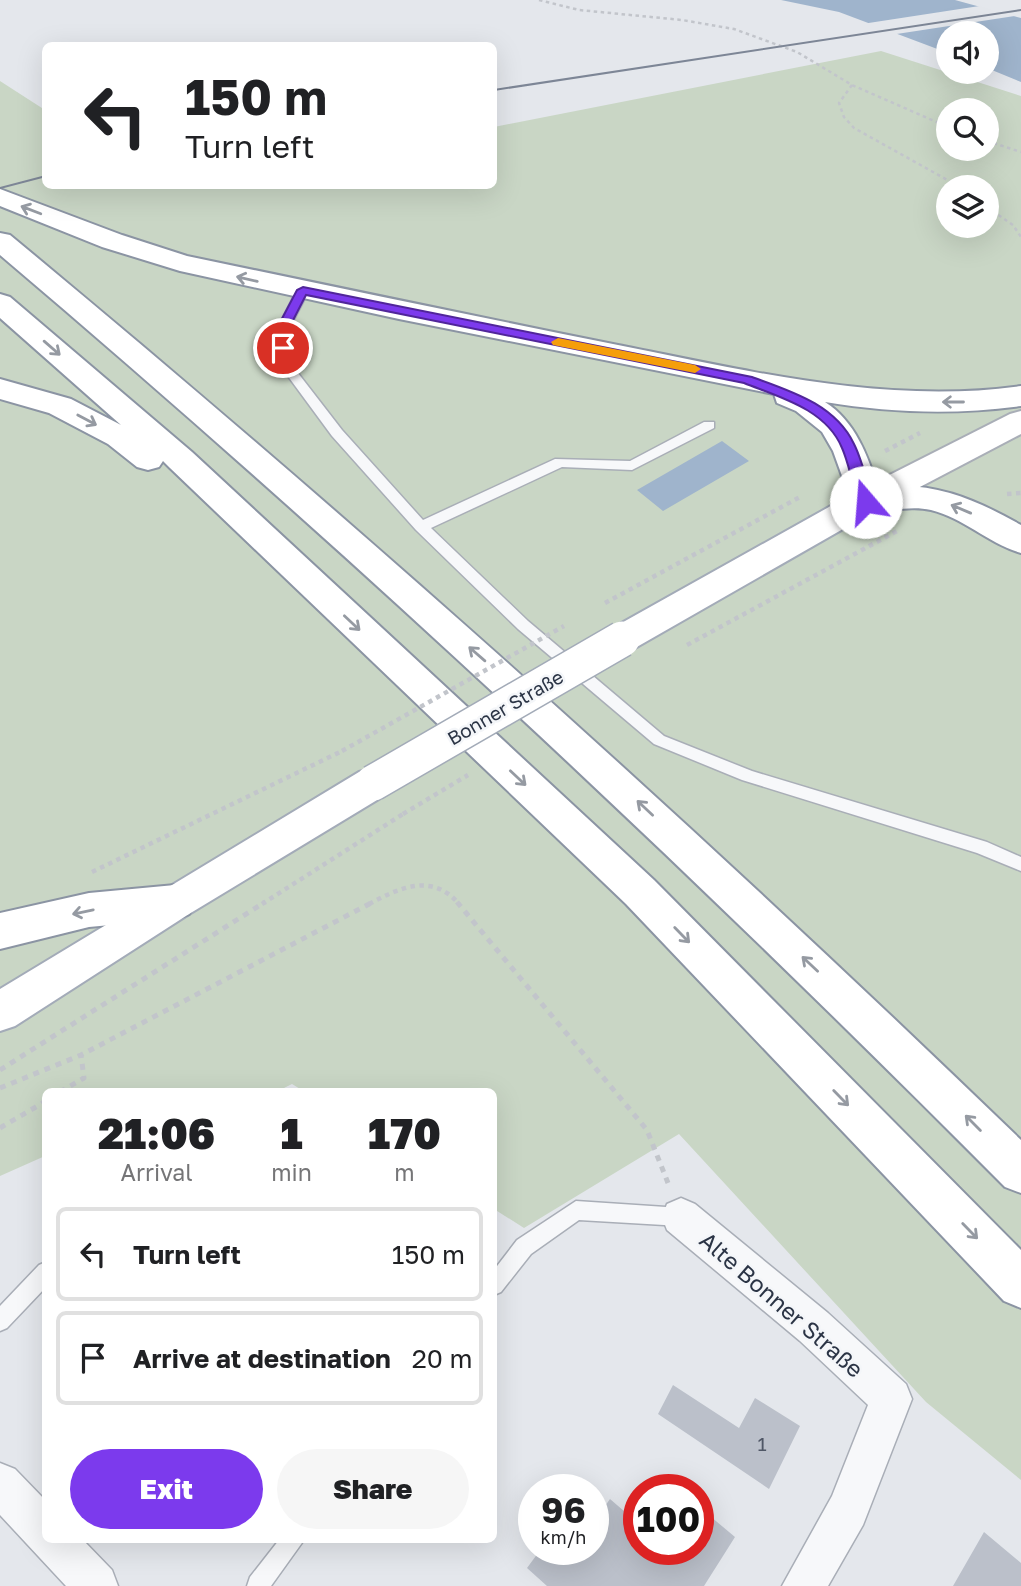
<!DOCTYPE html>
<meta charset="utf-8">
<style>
body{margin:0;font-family:"Golos Text",sans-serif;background:#f6f6f6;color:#202124;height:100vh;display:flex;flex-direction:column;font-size:26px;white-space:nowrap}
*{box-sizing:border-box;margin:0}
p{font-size:23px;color:#757577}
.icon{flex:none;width:38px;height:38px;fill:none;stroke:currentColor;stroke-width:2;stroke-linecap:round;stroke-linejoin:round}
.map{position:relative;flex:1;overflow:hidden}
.drawer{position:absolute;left:42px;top:1088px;width:455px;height:455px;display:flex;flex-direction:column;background:#fff;border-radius:10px;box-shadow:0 7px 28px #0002}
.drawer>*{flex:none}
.banner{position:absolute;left:42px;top:42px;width:455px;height:147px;border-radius:10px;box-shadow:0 7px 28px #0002;background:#fff;color:#202124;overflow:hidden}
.tools{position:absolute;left:936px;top:21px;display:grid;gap:14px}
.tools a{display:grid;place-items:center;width:63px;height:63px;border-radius:50%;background:#fff;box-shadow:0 7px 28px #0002;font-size:35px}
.speed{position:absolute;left:518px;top:1474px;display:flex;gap:14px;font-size:35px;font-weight:700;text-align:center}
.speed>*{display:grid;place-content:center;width:91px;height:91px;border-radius:50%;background:#fff;box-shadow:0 7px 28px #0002;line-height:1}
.speed small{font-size:18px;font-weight:400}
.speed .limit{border:10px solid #d22;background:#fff;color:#111}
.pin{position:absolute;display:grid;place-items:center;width:60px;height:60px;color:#fff;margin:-30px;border:4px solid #fff;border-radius:50%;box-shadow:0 2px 7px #0007}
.me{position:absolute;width:77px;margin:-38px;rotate:342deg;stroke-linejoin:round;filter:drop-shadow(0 0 5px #0008)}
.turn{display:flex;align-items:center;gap:24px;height:147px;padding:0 28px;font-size:32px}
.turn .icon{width:91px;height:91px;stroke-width:2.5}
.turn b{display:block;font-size:49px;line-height:60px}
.eta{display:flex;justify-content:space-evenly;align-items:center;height:119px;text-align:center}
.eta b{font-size:42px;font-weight:800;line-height:49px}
.action{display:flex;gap:14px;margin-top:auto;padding:14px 28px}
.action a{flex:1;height:80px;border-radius:42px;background:#7c3aed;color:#fff;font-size:28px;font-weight:800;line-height:80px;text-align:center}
.action a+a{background:#f6f6f6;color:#202124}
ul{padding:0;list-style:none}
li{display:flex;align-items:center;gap:21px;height:94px;margin:0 14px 10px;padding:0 14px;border:4px solid #e0e0e0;border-radius:10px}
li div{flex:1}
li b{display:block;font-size:26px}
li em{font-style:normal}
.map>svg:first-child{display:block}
.green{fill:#c9d6c5;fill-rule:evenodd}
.water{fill:#9fb4cc}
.pier{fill:#e4e7ec}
.building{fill:#bbc0ca}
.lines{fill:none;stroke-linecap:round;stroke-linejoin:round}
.service-casing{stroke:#a9aeb7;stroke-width:3}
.minor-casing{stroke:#a9aeb7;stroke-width:3}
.secondary-casing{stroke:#a9aeb7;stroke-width:4}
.primary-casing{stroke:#a3abb8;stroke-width:4}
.motorway-casing{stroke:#8b94a3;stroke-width:4}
.path-far2{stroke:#c2c5cb;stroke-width:2.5;stroke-dasharray:3.5 3.5;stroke-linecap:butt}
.path-far1{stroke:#c2c5cb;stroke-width:4.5;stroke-dasharray:4.5 4.5;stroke-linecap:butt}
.path{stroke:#c2c5cb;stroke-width:5;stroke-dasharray:6 6;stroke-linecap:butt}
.service{fill:#f7f8fa;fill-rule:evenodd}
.minor{fill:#f7f8fa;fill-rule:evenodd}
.secondary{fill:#fff;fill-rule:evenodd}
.primary{fill:#fff;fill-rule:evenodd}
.motorway{fill:#fff;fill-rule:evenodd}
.tram{stroke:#7d8696;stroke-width:2}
.primary-bridge-casing{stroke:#a3abb8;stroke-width:38;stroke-linecap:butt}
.path-bridge{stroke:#c2c5cb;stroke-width:4.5;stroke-dasharray:4.5 4.5;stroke-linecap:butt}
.primary-bridge{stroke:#fff;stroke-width:35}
.oneway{stroke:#959aa2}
.route{fill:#7c3aed;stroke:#51269a;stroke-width:2}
.slow{fill:#f59e0b}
.labels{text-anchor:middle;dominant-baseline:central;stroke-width:5;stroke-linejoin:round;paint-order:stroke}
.street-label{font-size:19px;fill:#2b3445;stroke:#f4f6f9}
.near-number-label{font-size:19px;fill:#4f5766}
.near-street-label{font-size:23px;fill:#2b3445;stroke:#f4f6f9}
</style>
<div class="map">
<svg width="1021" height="1586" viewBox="0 0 1021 1586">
<rect width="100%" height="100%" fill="#e4e7ec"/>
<path class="green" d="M881,51L1021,96V1480L926,1402L679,1134L524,1228L494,1209V1092H305L292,1084L276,1092H46L45,1156L0,1176V81L45,110L46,186H494V127ZM948,110H987V149H948ZM948,187H987V226H948Z"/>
<path class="water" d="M781,0H955L1021,18V82L987,68V33H948V53L839,12Z
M722,441L749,461L663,511L637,490Z"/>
<path class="pier" d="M986,5L1021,15L890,35L862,24Z"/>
<path class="building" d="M673,1385L739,1428L755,1398L800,1426L769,1489L658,1414Z
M610,1499L639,1524V1549H698V1506L735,1537L704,1586H547L527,1568L541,1549H593V1523Z
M984,1532L1021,1563V1586H953Z"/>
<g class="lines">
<g class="service-casing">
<path id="service" d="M303,286L309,290L287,333L291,364L342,430L423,520L555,459L630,461L704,422H714V428L632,470L562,467L431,528L528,621L664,736L752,771L987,842L1021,857V871L977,853L742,780L654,744L518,629L416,530L332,436L279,364L275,333L297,290Z
M576,1201L681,1208L688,1210L691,1217L688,1224L681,1226L579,1220L531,1254L501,1292L494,1295V1270L517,1240Z
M46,1262V1287L7,1328L0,1331V1306L39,1265Z
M279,1540H304L271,1586H247L250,1577Z"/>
</g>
<g class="minor-casing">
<path id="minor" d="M681,1198L695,1204L828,1313L906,1384L912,1399L863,1525L828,1586H782L832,1496L868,1405L800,1341L667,1230L662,1217L667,1204Z
M0,1463L15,1469L46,1501V1540H83L112,1570L118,1586H66L0,1515Z"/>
</g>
<g class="secondary-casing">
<path id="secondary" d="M1021,411V434L878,509L866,512L854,509L850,501L854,493L1010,414Z"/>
</g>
<g class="primary-casing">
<path id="primary" d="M866,490L878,493L882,501L878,509L635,648L622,652L609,648L604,639L609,630L854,493Z
M373,768L387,772L392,783L387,794L189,914L15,1026L0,1031V989L359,772Z"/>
</g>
<g class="motorway-casing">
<path id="motorway" d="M0,189L122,235L187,256C330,286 474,316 618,345C750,371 886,405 1021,386V406C955,415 891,413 825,402C855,421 868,456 878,488C930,479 977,500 1021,525V553C989,544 964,518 931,510C905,504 879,516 854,509L833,451L822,432L796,411L777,403L774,394L399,319L180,271L102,247L0,206Z
M0,233L10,235C359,524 695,825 1021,1140V1193L1005,1187C682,862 349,551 0,255Z
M0,294L10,297L192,452L654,880L1021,1250V1308L1004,1301L626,904L170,468L163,461L159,467L148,470L137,467L108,444L49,413L0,399V379L71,399L121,425L0,318Z
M175,885L189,890L195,902L189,914L175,919L89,927L0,949V913L89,893Z"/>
</g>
<path class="path-far2" d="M539,0L579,10L682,20L734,29L797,52L852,85L948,127
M852,85L839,103L844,117L854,128L960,187
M987,141L1021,152
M987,207L1013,225L1021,237"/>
<path class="path-far1" d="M885,451L920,433
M1007,494L1021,493
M605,603L800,497
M687,645L897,531
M92,872L342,751
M262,904L403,814
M369,904C399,888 432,872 459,904"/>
<path class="path" d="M457,902L647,1130L668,1183
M0,1070L265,902
M0,1088L81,1055L373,902
M60,1092L84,1078L81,1055
M0,1128L46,1101"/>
<use href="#service" class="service"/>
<use href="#minor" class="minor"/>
<use href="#secondary" class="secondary"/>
<use href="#primary" class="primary"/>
<use href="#motorway" class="motorway"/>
<path class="tram" d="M494,90L1021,10
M0,188L46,176"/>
<g class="primary-bridge-casing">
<path id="primary-bridge" d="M373,783L622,639"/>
</g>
<path class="path-bridge" d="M342,751L564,626
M403,814L468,775"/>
<use href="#primary-bridge" class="primary-bridge"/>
</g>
<defs><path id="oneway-shaft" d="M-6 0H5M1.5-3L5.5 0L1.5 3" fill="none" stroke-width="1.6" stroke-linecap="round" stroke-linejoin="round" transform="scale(1.75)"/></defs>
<g class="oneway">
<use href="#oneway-shaft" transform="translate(31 210) rotate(-159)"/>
<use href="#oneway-shaft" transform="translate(247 279) rotate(-167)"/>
<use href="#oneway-shaft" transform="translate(52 348) rotate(41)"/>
<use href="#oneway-shaft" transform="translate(953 402) rotate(180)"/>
<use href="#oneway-shaft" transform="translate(87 420) rotate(28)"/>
<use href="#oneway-shaft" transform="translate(961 509) rotate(-157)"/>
<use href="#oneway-shaft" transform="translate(352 623) rotate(43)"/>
<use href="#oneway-shaft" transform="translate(477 654) rotate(-139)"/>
<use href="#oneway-shaft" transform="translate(518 778) rotate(43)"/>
<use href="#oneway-shaft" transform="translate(645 808) rotate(-137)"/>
<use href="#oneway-shaft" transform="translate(83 912) rotate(168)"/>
<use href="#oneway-shaft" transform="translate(682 935) rotate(46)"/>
<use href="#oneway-shaft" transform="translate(810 964) rotate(-137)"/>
<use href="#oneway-shaft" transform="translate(841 1098) rotate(46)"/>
<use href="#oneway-shaft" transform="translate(973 1123) rotate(-135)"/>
<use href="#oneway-shaft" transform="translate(970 1231) rotate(46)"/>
</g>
<path class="route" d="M303,287L752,377C790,391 835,404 854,444C863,462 867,483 873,502L866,506L861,505C852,487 850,466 842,448C826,409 779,397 744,383L306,295L287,332L289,348L287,351H278L275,332L297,290Z"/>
<path class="slow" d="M558,338L695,365L701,369L695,373L553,345L551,342Z"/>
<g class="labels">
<g class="street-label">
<text transform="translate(505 707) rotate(-30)">Bonner Straße</text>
</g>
<g class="near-number-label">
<text x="762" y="1443">1</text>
</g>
<g class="near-street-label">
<text transform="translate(782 1304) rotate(41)">Alte Bonner Straße</text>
</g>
</g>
</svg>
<div class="tools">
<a><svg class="icon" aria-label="sound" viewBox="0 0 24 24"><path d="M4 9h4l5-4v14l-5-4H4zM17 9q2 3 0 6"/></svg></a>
<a><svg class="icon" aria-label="search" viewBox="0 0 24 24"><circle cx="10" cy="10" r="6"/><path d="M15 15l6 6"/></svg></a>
<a><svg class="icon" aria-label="layers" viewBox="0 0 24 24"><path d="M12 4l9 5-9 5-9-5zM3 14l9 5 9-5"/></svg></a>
</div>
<div class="speed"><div>96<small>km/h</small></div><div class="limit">100</div></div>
<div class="pin" style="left:283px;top:348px;background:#d93025"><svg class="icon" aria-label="arrive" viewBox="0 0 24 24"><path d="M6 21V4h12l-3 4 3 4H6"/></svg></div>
<svg class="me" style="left:866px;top:502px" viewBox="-20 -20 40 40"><circle r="19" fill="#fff"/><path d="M0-13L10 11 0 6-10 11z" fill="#7c3aed"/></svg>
<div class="banner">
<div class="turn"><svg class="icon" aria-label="left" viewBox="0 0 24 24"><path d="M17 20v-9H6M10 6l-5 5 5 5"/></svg><div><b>150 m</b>Turn left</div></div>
</div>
<section class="drawer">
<div class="eta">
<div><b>21:06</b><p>Arrival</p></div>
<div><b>1</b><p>min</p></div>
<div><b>170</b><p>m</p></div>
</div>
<ul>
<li><svg class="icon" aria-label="left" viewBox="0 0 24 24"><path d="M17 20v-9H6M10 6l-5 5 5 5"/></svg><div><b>Turn left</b></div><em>150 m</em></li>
<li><svg class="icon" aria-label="arrive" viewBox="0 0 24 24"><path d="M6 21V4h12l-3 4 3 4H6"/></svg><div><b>Arrive at destination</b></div><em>20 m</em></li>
</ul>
<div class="action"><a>Exit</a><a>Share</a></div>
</section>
</div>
